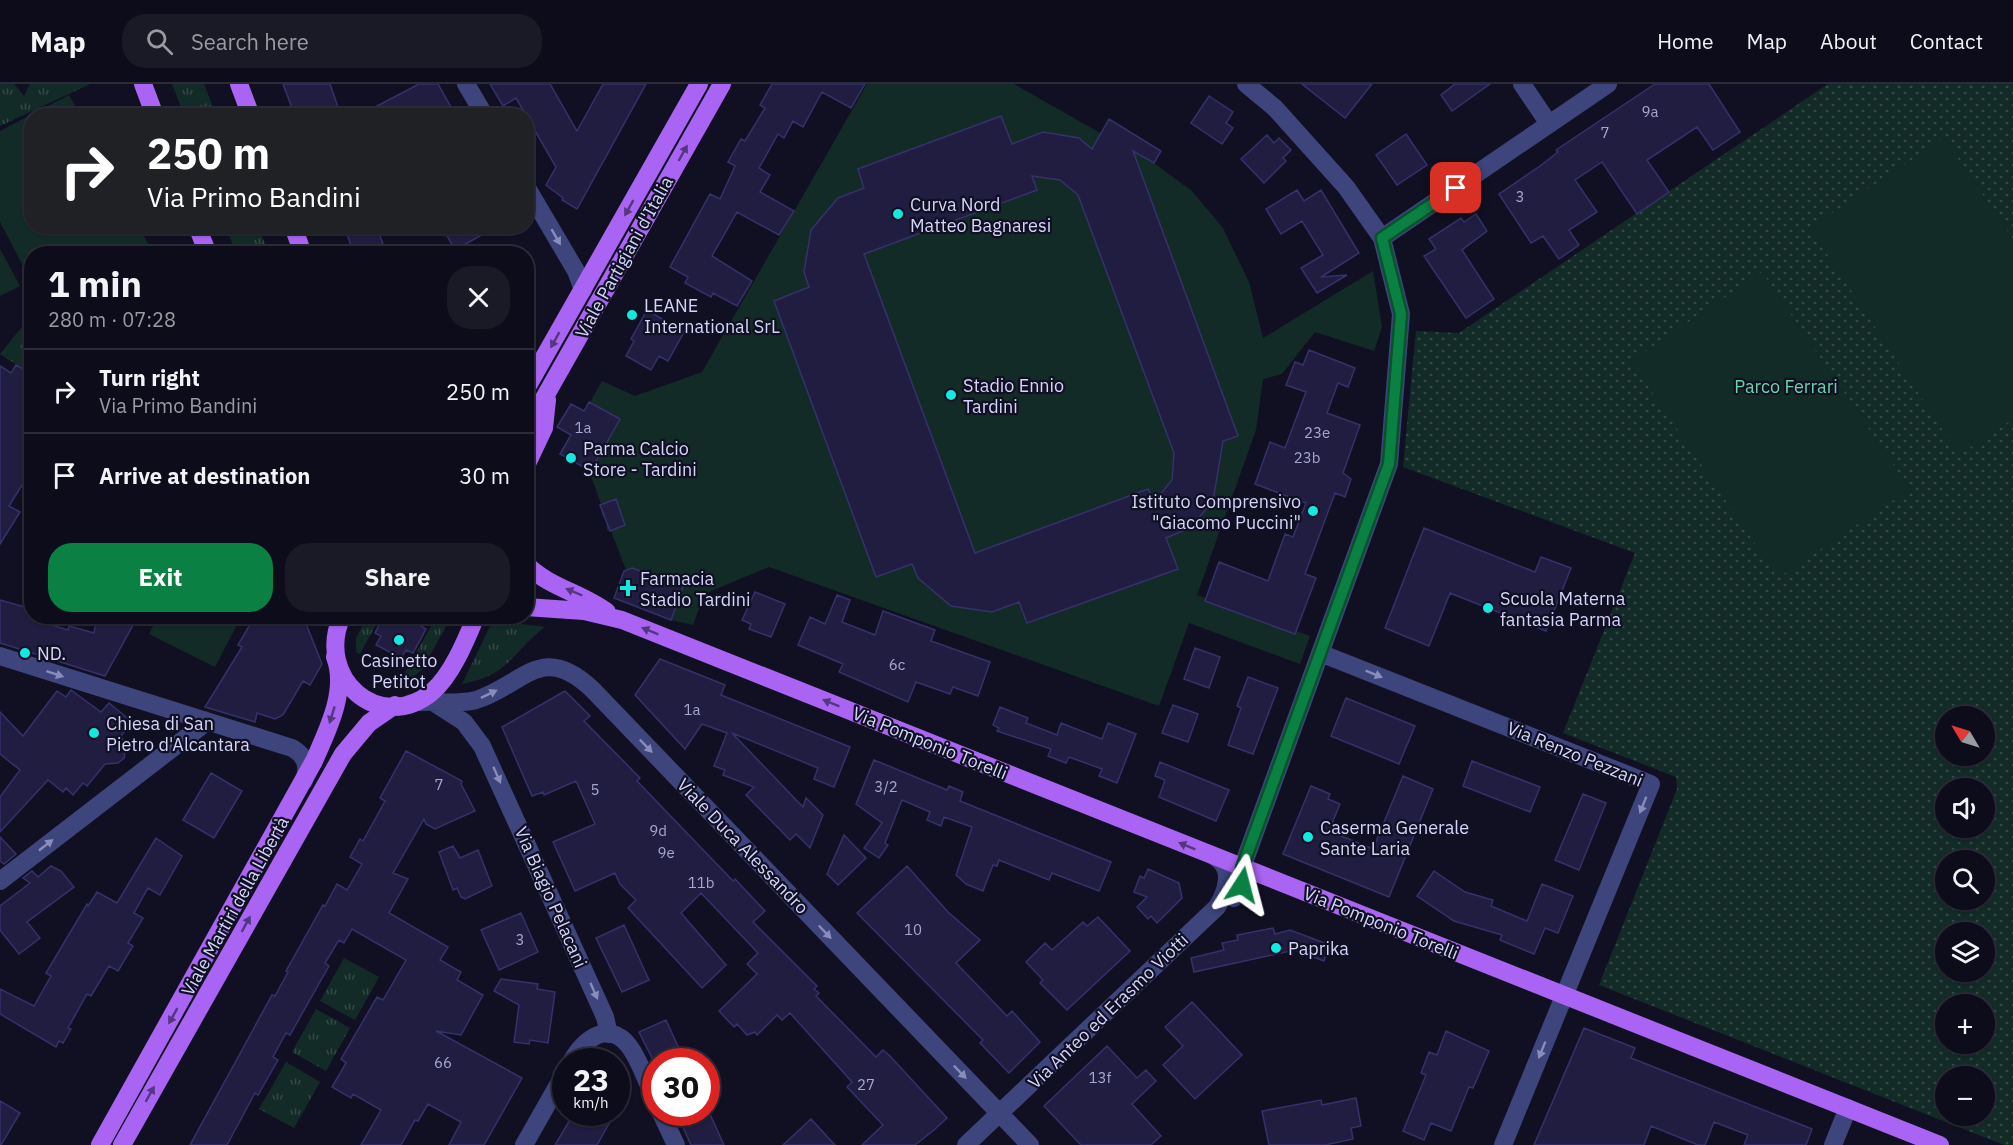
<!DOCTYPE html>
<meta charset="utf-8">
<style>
body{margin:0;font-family:"IBM Plex Sans",sans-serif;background:#1a1a27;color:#f1f3f6;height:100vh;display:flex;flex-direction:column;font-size:22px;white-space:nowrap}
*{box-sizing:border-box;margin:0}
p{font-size:20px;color:#9a9ba2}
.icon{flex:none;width:33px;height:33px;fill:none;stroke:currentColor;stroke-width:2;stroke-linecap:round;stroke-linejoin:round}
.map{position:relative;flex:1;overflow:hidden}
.panel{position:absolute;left:24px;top:162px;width:510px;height:378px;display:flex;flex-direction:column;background:#0c0c1a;border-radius:24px;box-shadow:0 2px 4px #0004,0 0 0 2px #2c2c39}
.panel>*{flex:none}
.hud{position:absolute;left:24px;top:24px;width:510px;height:126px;border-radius:24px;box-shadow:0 2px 4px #0004,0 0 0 2px #2c2c39;background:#202124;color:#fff;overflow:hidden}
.needle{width:39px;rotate:308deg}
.fabs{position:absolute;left:1935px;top:622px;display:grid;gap:12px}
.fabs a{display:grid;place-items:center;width:60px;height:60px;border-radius:50%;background:#0c0c1a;box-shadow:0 2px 4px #0004,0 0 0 2px #2c2c39;font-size:30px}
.speed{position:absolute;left:552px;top:964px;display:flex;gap:12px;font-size:30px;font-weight:700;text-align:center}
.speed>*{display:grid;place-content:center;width:78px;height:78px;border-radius:50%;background:#0c0c1a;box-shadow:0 2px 4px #0004,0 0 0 2px #2c2c39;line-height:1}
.speed small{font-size:15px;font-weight:400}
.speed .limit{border:9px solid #d22;background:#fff;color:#111}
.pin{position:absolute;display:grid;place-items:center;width:51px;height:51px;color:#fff;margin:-26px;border-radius:12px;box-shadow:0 3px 9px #0006}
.me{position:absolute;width:66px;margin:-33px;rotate:9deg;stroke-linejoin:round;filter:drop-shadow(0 0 4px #0008)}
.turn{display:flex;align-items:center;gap:21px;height:126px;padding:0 24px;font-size:27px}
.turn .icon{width:78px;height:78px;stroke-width:2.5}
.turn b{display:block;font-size:42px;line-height:51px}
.round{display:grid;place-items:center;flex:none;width:63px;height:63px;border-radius:24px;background:#1a1a27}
.head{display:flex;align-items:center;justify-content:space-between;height:102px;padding:0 24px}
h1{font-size:36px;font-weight:700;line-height:45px}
.cta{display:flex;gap:12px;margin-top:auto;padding:12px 24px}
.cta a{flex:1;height:69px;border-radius:24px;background:#0b8043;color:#fff;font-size:24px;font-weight:700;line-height:69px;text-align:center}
.cta a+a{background:#1a1a27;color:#f1f3f6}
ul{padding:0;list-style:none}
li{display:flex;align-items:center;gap:18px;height:84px;padding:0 24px;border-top:2px solid #2c2c39}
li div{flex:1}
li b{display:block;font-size:22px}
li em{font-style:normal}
header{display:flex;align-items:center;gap:36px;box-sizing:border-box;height:84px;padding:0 30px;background:#0c0c1a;border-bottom:2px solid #2c2c39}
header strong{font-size:28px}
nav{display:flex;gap:33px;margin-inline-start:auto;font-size:21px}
.search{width:420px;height:54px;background:#1a1a27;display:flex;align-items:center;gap:15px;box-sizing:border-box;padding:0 21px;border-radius:24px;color:#9a9ba2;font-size:22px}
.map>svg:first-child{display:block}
.grass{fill:url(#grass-tufts)}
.park{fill:url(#park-dots);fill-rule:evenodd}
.pitch{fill:#132b27}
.building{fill:#201d41;stroke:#35316b;stroke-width:1.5;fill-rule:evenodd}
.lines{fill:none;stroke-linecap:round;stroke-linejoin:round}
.minor{stroke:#3e457d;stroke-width:18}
.major{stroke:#aa64f3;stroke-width:18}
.oneway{fill:#553680}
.oneway2{fill:#898dbc}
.route-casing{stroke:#07532c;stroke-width:15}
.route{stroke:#0b8043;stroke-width:10}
.poi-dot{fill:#13e9e1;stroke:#101022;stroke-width:2}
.labels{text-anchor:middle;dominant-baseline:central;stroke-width:4.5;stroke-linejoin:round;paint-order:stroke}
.number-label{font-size:15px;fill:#a7a7cd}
.poi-label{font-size:18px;fill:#d4d5fc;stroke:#101022;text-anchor:start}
.street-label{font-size:18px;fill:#d4d5fc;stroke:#101022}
.park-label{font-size:18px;fill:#66d6aa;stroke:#101022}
</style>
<header>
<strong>Map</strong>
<div class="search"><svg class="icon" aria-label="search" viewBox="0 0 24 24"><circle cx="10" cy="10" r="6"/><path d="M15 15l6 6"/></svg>Search here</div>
<nav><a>Home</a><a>Map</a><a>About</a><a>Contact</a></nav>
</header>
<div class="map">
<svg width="2013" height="1061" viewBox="0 0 2013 1061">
<defs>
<pattern id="grass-tufts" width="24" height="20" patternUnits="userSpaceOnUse" patternTransform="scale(1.5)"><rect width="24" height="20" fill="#132b27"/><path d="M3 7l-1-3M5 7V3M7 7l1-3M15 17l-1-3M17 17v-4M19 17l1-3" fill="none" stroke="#344947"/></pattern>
<pattern id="park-dots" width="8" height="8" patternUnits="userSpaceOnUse" patternTransform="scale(1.5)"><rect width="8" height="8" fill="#132b27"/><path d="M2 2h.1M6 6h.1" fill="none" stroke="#344947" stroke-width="1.8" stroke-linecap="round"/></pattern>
</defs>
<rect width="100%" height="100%" fill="#101022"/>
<path class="grass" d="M0,0H14L24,12L30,0H90L0,42Z
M172,0H204L216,31H184Z
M226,143H258L269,169H236Z
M31,232V281L28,288L0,270Z
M495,532L503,533L521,540L545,543C510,570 511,590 462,600Z
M367,533H380L360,570L356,568V554Z
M427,533H451L422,586L407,597L402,594L434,537Z
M344,874L379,893L355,936L320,917Z
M316,925L350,944L326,987L292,968Z
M286,978L320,998L294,1044L259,1025Z"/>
<path class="park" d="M1828,0H2013V1061H2004L1599,901L1677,705L1676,693L1563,649L1635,469L1403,383L1416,247L1459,249ZM1946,633H1984V672H1946ZM1946,705H1984V744H1946ZM1946,777H1984V816H1946ZM1946,849H1984V888H1946ZM1946,921H1984V960H1946ZM1946,993H1984V1032H1946Z"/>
<path class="pitch" d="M867,0H1014L1155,80L1192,107L1223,144L1249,198L1263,254L1373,187L1382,243L1374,267L1315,248L1282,290L1263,295L1256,346L1197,511L1310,552L1300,580L1189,539L1159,622L769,483L704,510L693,541L671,536L683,503L632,484L626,486L611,447L607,446L606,435L602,431L601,420L588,384L562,371V368L602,297L635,312L702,288Z
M69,11L80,31L32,32V142L139,143L153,169L32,170L31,197L0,138V47Z
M1944,54L2013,155V335L1959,371L1810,144Z
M0,165L20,202L0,212Z
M1762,188L1910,405L1778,494L1631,277Z
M158,532H241V533L215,583L149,550Z"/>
<path class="building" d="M283,0H330L338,23L316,32H295Z
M419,0H438L456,32H358Z
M490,0H550L577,47L603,0H646L577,125L562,116L563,114L546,101L556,83L516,14L503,22Z
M772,0H865L851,24L822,8L803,43L793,37L784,54L778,50L759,84L770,91L760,108L794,127L779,151L737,128L712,172L752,197L737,222L713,209L711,213L685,199L688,193L670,183L710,110L720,115L735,82L728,78L741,55L745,57L765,24L760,21Z
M1302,0H1372L1345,34Z
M1455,0H1490L1452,27L1441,11Z
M1655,0H1709L1740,48L1713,66L1697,43L1647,76L1669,108L1637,130L1602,78L1575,96L1597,128L1569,146L1579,161L1559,175L1543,152L1531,159L1499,110L1540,82L1558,68L1556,66Z
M1209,12L1233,28L1226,39L1233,44L1222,60L1191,39Z
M1001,32L1012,60L1043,48L1079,54L1092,65L1109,35L1161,67L1154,79L1133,67L1238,352L1223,357L1213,417L1190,444L1166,454L1178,485L1027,539L1019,518L992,528L951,522L918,494L912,480L876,493L774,217L809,203L804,188L811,146L838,114L864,104L858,85ZM1032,92L1060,96L1078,111L1174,369L1172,396L1154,418L1148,405L975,469L864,170L1037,106Z
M1406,50L1427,81L1397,101L1376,71Z
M1267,51L1274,59L1279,54L1291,66L1283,74L1286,77L1264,99L1241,75Z
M1297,106L1304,117L1321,106L1359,169L1321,193L1347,191L1317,209L1301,184L1323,171L1302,137L1281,150L1266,125Z
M1476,130L1487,147L1462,166L1494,215L1466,234L1424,172L1436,165L1429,155L1461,134L1464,138Z
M344,142H376L387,170H354Z
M455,142H474L480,152L455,166L445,148Z
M647,226L684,248L668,277L659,272L651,286L626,272L634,257L631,255Z
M1309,266L1355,284L1348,303L1338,299L1327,329L1360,341L1343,389L1351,395L1345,413L1335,409L1305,490L1316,494L1295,550L1205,517L1219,478L1268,497L1285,450L1293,453L1306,419L1255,400L1270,358L1285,364L1306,308L1286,301L1295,278L1303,281Z
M16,281L32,290V385L9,422L20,428L0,460V282L11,289Z
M589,318L620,335L594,381L585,384L560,370L571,351L557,343L571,320L584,327Z
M616,415L625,441L610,447L600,421Z
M1424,444L1535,488L1541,473L1571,484L1546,547L1450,509L1429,562L1385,544Z
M632,484L683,503L671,536L614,514L624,487Z
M755,508L785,520L771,553L749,545L751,540L742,536Z
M837,511L850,516L842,538L875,551L883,527L935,546L931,557L990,578L978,612L953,603L950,610L916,598L908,618L839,588L843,580L798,561L810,533L825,540Z
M0,516L32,525L34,536L68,546L69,542L94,549L97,532H138L105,592L0,559Z
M255,532H303L322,580L310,601L303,597L283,631L275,635L257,629L255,638L205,623L242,563L238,561Z
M384,532H404L426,545L413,569L406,566L401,574L376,561L381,552L375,549Z
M1195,564L1220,573L1209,604L1184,595Z
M660,575L725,601L721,611L850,663L834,703L814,695L818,684L732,649L803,723L806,714L823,731L810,764L796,750L790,756L746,711L754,703L723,691L725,686L714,682L727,649L702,640L685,665L635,611Z
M1248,593L1278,604L1253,670L1228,661L1241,624L1237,622Z
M71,606L101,628L109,619L132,638L121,652L126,663L124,674L118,679L105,680L87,702L83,699L73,711L66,704L63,708L48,696L0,748V713L20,686L0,670V628L23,652L57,607L66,613Z
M565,607L590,632L584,637L640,694L637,697L733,797L735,795L765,827L753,838L817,902L814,905L819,909L816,912L876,973L883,966L890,972L947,1034L934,1046L915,1061H862L883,1041L847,1003L852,998L790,929L782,936L777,931L757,951L755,948L747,951L737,940L734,943L719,927L757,890L747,880L758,869L701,809L681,829L726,881L702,904L628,824L636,816L620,800L615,789L575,807L553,758L595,740L576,697L544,711L543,708L532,712L502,643Z
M1346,614L1415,642L1399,680L1331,652Z
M1173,621L1198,630L1188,658L1162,649Z
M1000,623L1028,634L1026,639L1057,651L1061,639L1102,655L1108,639L1136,650L1117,699L1099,692L1102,685L1069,673L1066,679L1048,672L1051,665L997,647L999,644L993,641Z
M406,667L462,697L461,700L475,727L435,745L426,740L424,735L393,789L408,795L389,829L448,863L440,876L461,888L457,896L483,911L461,951L436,947L522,994L484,1061H449L461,1038L428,1020L418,1037L415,1036L401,1061H361L381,1026L353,1010L351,1014L332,1003L346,979L341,975L377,913L383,916L406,876L352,845L344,859L339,856L325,879L329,882L290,951L286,949L273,973L278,976L258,1011L255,1009L227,1061H190L272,911L275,912L288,888L286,887L323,821L325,822L337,800L347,806L362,780L350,773L360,755L363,757L385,717L380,714Z
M874,676L947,706L949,702L963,708L960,717L1111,778L1099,807L1052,789L1049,796L999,776L997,782L993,781L983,807L966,800L956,791L972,743L944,733L941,742L927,736L930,728L902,716L885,759L888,761L879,774L864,764L882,739L856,720Z
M1472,677L1540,703L1530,728L1463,702Z
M1160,678L1229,706L1216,737L1159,713L1165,696L1155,692Z
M211,689L242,707L214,754L183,736Z
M1403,692L1433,705L1389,813L1283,770L1311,702L1330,710L1328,715L1340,720L1329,747L1373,765Z
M1583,710L1606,719L1579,786L1555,776Z
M844,751L866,774L838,801L827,790Z
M0,753L16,770L4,780L0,777Z
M156,754L182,772L160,811L148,804L134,829L143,834L128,859L133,862L118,887L109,882L91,912L87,910L68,944L71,945L63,959L59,957L56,963L0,930V905L34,922L51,892L46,889L87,820L88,822L97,808L117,819Z
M453,762L460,774L478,766L492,802L465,815L461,813L457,804L453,806L439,768Z
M51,782L61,787L74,803L27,838L40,854L19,870L0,846V822L30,799L23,794L32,787L38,793Z
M907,782L948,828L980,856L956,879L1007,932L1012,927L1040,958L1009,989L980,959L983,956L857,829Z
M1148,785L1179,799L1182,814L1157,839L1151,832L1148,835L1137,823L1147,813L1134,808L1140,792L1144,794Z
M1434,787L1465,808L1493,816L1491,822L1527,837L1542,800L1573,812L1558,849L1545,844L1534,870L1500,856L1502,851L1454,837L1417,812Z
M521,829L538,868L499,886L481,846Z
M1098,833L1130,867L1067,926L1040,899L1043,896L1026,878L1045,859L1052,866L1083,838L1087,842Z
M624,841L649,896L622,908L596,854Z
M1273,844L1275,850L1290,846L1330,861L1324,877L1295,866L1194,888L1191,874L1224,866L1222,859L1238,856L1237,851Z
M501,895L538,900L537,905L555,908L548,959L530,956L529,960L514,958L519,921L494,907Z
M1192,918L1242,971L1195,1015L1163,981L1183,962L1165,943Z
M666,936L685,978H654L639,948Z
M1584,944L1635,964L1631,974L1812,1045L1806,1061H1744L1748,1051L1714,1038L1705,1061H1698L1651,1042L1644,1061H1534Z
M1446,947L1489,967L1473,1004L1469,1003L1451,1047L1431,1039L1424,1056L1403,1047L1426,991L1421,989L1429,968L1437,971Z
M1107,962L1137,994L1146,986L1156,997L1132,1020L1161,1052L1151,1061H1081L1044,1022Z
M1356,1014L1361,1042L1351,1044L1353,1055L1325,1061H1269L1262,1027L1321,1016L1322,1021Z
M0,1017L20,1029L1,1061H0Z
M709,1028L724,1061H691L682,1041Z
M574,1029H615L597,1061H555Z
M811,1035L835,1061H783Z"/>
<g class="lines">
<path class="minor" d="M466,0L485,32
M1522,0L1549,40
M526,102L576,187L583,206
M1382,154L1608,0
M1320,569L1651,700L1503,1061
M0,572L292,664C306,672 309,682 304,697
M411,619C432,615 455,622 476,616C524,601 541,557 592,605L1030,1061
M436,620L464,638L482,662L605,933L609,950
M0,797L200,643L204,636
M1234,814L1242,801V784L1389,380L1401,230L1382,154L1346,103L1275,24L1246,0
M571,978C583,956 608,935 629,962C641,978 647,1000 656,1017
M661,1029L676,1061
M524,1061L566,987
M966,1061L1217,823C1226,808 1235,784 1215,773
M1833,1061L1848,1024"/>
<path class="major" d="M143,0L155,32
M239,0L251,32
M197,142L208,170
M293,142L303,170
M526,305L699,0
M526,346L722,0
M526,382L544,344L547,316
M526,480C548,503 582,509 607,528
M526,523L584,527L622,536L1940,1061
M342,532C314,594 380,651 432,608C452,591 466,556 476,532
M100,1061L314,677C327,647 348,607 335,573
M122,1061L343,670L369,639L395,621"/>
</g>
<defs><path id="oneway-solid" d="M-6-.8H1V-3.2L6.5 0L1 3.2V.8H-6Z" transform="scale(1.5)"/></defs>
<g class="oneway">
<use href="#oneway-solid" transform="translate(683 69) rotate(-61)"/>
<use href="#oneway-solid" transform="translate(629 124) rotate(119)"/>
<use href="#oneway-solid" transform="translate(555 256) rotate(119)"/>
<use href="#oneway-solid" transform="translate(574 508) rotate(-157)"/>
<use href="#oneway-solid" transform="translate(650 547) rotate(-158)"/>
<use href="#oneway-solid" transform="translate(831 619) rotate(-158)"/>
<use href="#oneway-solid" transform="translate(332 631) rotate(107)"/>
<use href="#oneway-solid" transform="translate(1187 762) rotate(-158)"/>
<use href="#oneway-solid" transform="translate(246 840) rotate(-61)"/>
<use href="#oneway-solid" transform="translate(173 932) rotate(119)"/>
<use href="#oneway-solid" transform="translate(150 1010) rotate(-61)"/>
</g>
<g class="oneway2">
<use href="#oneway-solid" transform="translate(556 153) rotate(60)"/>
<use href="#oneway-solid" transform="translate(55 590) rotate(18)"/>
<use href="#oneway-solid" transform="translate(1374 590) rotate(22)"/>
<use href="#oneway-solid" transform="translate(489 610) rotate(-26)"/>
<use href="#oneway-solid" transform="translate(646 662) rotate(46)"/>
<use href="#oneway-solid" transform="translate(497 691) rotate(66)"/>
<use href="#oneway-solid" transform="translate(1643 721) rotate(112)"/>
<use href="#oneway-solid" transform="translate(46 761) rotate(-38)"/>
<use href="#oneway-solid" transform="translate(825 848) rotate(46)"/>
<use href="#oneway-solid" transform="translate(594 907) rotate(66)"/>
<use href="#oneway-solid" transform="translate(1542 966) rotate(112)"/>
<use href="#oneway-solid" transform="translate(960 988) rotate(46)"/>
</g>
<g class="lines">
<g class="route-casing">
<path id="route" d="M1242,801V784L1389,380L1401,230L1382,154L1456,104"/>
</g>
<use href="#route" class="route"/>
</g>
<g class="poi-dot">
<circle cx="898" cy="130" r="6"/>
<circle cx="632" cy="231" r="6"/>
<circle cx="951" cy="311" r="6"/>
<circle cx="571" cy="374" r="6"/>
<circle cx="1313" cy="427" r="6"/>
<path d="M625 495h6v6h6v6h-6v6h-6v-6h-6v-6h6z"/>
<circle cx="1488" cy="524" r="6"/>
<circle cx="399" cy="556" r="6"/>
<circle cx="25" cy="569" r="6"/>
<circle cx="94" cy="649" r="6"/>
<circle cx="1308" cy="753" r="6"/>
<circle cx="1276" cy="864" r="6"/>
</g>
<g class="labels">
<g class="number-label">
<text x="1650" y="27">9a</text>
<text x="1605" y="48">7</text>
<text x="1520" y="112">3</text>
<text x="583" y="343">1a</text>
<text x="1317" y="348">23e</text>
<text x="1307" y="373">23b</text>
<text x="897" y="580">6c</text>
<text x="692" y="625">1a</text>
<text x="439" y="700">7</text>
<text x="886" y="702">3/2</text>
<text x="595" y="705">5</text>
<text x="658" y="746">9d</text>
<text x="666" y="768">9e</text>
<text x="701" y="798">11b</text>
<text x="913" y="845">10</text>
<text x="520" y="855">3</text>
<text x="443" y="978">66</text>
<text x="1100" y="993">13f</text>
<text x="866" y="1000">27</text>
</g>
<g class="poi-label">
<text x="910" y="120">Curva Nord<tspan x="910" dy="21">Matteo Bagnaresi</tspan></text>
<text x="644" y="221">LEANE<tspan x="644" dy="21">International SrL</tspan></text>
<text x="963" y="301">Stadio Ennio<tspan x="963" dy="21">Tardini</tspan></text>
<text x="583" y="364">Parma Calcio<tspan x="583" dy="21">Store - Tardini</tspan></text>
<text x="1301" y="417" text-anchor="end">Istituto Comprensivo<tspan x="1301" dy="21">"Giacomo Puccini"</tspan></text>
<text x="640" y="494">Farmacia<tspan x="640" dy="21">Stadio Tardini</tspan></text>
<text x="1500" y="514">Scuola Materna<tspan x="1500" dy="21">fantasia Parma</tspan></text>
<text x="37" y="569">ND.</text>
<text x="399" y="576" text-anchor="middle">Casinetto<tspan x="399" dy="21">Petitot</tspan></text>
<text x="106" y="639">Chiesa di San<tspan x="106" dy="21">Pietro d'Alcantara</tspan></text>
<text x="1320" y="743">Caserma Generale<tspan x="1320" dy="21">Sante Laria</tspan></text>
<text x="1288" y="864">Paprika</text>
</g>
<g class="street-label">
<text transform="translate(624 173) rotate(-61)">Viale Partigiani d'Italia</text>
<text transform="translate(930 659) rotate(22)">Via Pomponio Torelli</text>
<text transform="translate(1575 670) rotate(22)">Via Renzo Pezzani</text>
<text transform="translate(743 762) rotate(46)">Viale Duca Alessandro</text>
<text transform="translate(551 813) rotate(66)">Via Biagio Pelacani</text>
<text transform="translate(235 822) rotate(-61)">Viale Martiri della Libertà</text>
<text transform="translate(1381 839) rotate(22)">Via Pomponio Torelli</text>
<text transform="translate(1108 927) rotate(-44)">Via Anteo ed Erasmo Viotti</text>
</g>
<g class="park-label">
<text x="1786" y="302">Parco Ferrari</text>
</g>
</g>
</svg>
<div class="fabs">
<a><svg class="needle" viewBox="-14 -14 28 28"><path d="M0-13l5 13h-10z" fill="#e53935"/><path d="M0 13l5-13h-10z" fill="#9a9ba2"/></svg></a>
<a><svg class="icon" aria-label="sound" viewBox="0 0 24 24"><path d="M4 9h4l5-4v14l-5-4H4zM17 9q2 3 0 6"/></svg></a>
<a><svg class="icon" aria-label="search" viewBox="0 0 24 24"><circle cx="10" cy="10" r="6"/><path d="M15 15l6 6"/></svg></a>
<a><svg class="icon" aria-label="layers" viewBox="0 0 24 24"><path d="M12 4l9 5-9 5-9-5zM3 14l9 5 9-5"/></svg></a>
<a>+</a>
<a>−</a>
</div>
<div class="speed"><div>23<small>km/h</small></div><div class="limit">30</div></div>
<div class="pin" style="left:1456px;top:104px;background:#d93025"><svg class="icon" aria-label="arrive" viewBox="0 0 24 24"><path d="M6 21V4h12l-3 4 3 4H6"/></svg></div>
<svg class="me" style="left:1242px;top:801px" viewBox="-20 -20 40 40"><path d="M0-17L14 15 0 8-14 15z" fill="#0b8043" stroke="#fff" stroke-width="4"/></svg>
<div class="hud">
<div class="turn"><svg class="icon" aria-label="right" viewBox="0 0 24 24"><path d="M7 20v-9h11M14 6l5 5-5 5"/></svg><div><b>250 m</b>Via Primo Bandini</div></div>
</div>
<section class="panel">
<div class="head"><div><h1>1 min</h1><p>280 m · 07:28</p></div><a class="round"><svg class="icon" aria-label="close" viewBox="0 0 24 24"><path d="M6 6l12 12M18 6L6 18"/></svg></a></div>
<ul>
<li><svg class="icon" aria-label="right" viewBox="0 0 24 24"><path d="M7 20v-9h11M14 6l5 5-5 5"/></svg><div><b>Turn right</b><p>Via Primo Bandini</p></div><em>250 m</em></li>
<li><svg class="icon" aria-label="arrive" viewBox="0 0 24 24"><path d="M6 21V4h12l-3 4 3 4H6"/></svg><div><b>Arrive at destination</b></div><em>30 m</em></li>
</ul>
<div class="cta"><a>Exit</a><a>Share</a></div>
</section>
</div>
